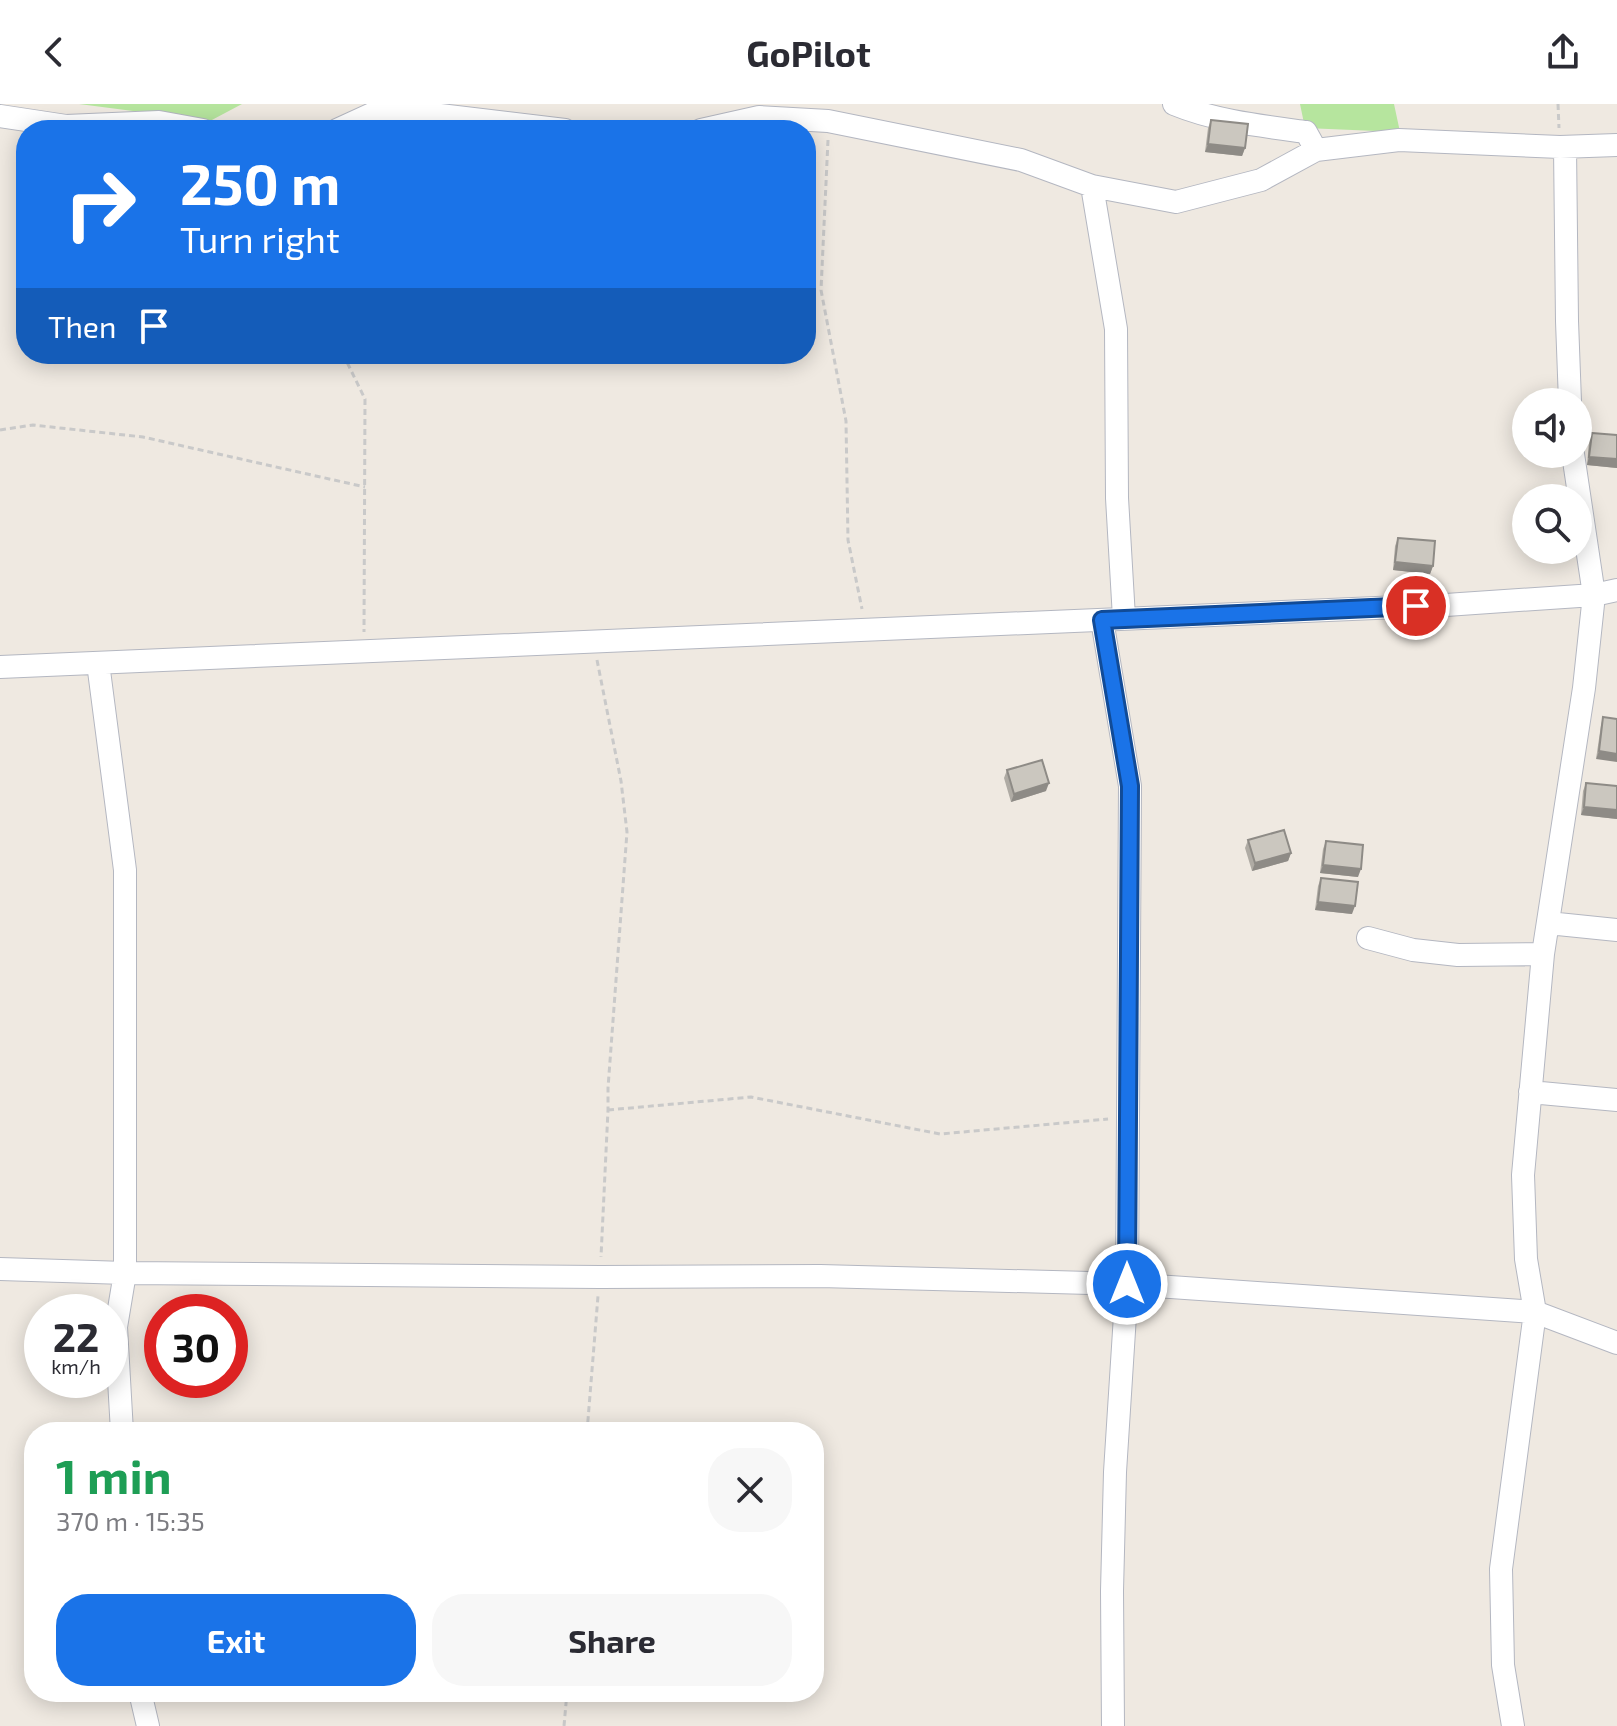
<!DOCTYPE html>
<meta charset="utf-8">
<style>
body{margin:0;font-family:"Exo 2",sans-serif;background:#f7f7f7;color:#2b2b33;height:100vh;display:flex;flex-direction:column;font-size:30px;white-space:nowrap}
*{box-sizing:border-box;margin:0}
p{font-size:26px;color:#7c7c81}
.icon{flex:none;width:44px;height:44px;fill:none;stroke:currentColor;stroke-width:2;stroke-linecap:round;stroke-linejoin:round}
.map{position:relative;flex:1;overflow:hidden}
.panel{position:absolute;left:24px;top:1318px;width:800px;height:280px;display:flex;flex-direction:column;background:#fff;border-radius:32px;box-shadow:0 4px 20px #0003}
.panel>*{flex:none}
.top-card{position:absolute;left:16px;top:16px;width:800px;height:244px;border-radius:32px;box-shadow:0 4px 20px #0003;background:#1a73e8;color:#fff;overflow:hidden}
.buttons{position:absolute;left:1512px;top:284px;display:grid;gap:16px}
.buttons a{display:grid;place-items:center;width:80px;height:80px;border-radius:50%;background:#fff;box-shadow:0 4px 20px #0003;font-size:40px}
.speed{position:absolute;left:24px;top:1190px;display:flex;gap:16px;font-size:40px;font-weight:700;text-align:center}
.speed>*{display:grid;place-content:center;width:104px;height:104px;border-radius:50%;background:#fff;box-shadow:0 4px 20px #0003;line-height:1}
.speed small{font-size:20px;font-weight:400}
.speed .limit{border:12px solid #d22;background:#fff;color:#111}
.pin{position:absolute;display:grid;place-items:center;width:68px;height:68px;color:#fff;margin:-34px;border:4px solid #fff;border-radius:50%;box-shadow:0 2px 8px #0007}
.me{position:absolute;width:88px;margin:-44px;rotate:0deg;stroke-linejoin:round;filter:drop-shadow(0 0 6px #0008)}
.turn{display:flex;align-items:center;gap:28px;height:168px;padding:0 32px;font-size:36px}
.turn .icon{width:104px;height:104px;stroke-width:2.5}
.turn b{display:block;font-size:56px;line-height:68px}
.then{display:flex;align-items:center;height:76px;padding:0 32px;background:#0003;gap:16px;font-size:30px}
.round{display:grid;place-items:center;flex:none;width:84px;height:84px;border-radius:32px;background:#f7f7f7}
.overview{display:flex;align-items:center;justify-content:space-between;height:136px;padding:0 32px}
h1{font-size:48px;font-weight:700;line-height:60px;color:#1e9e55}
.primary-button{display:flex;gap:16px;margin-top:auto;padding:16px 32px}
.primary-button a{flex:1;height:92px;border-radius:32px;background:#1a73e8;color:#fff;font-size:32px;font-weight:700;line-height:92px;text-align:center}
.primary-button a+a{background:#f7f7f7;color:#2b2b33}
header{display:flex;justify-content:space-between;align-items:center;height:104px;padding:0 32px;background:#fff;font-size:36px;font-weight:700}
.map>svg:first-child{display:block}
.green{fill:#b6e59e}
.lines{fill:none;stroke-linecap:round;stroke-linejoin:round}
.minor-casing{stroke:#b4b7c1;stroke-width:24}
.path{stroke:#c9c9c9;stroke-width:3;stroke-dasharray:6 4;stroke-linecap:butt}
.minor{stroke:#fff;stroke-width:22}
.wall{fill:#afaba4}
.shaded-wall{fill:#8e8b86}
.building{fill:#cbc7bf;stroke:#8e8b86;stroke-width:2}
.route-casing{stroke:#114b97;stroke-width:20}
.route{stroke:#1a73e8;stroke-width:14}
</style>
<header><svg class="icon" aria-label="back" viewBox="0 0 24 24"><path d="M15 5l-7 7 7 7"/></svg>GoPilot<svg class="icon" aria-label="share" viewBox="0 0 24 24"><path d="M12 15V3M7 8l5-5 5 5M5 13v7h14v-7"/></svg></header>
<div class="map">
<svg width="1617" height="1622" viewBox="0 0 1617 1622">
<rect width="100%" height="100%" fill="#efe9e1"/>
<path class="green" d="M79,0H242L210,17Z
M1300,0H1394L1400,28L1305,24Z"/>
<g class="lines">
<g class="minor-casing">
<path id="minor" d="M1174,0C1215,17 1261,22 1306,28L1316,46
M0,12L66,22L159,18L203,26
M337,26L374,9L399,6L565,26
M701,26L759,13L828,17L1021,56L1092,82L1176,98L1261,76L1316,46L1399,36L1560,43L1617,41
M1565,43L1567,217L1570,298
M1092,82L1116,225L1117,394L1124,514
M1102,516L1130,682L1127,1180L1115,1368L1112,1487L1113,1622
M98,559L125,766V1169L116,1223L122,1328
M0,563L1446,501L1594,491L1617,486
M1548,819L1617,826
M1368,834L1413,846L1458,851L1543,850
M1530,988L1617,996
M0,1165L125,1169L600,1173L820,1172L1127,1180L1535,1208L1617,1239
M140,1588L148,1622
M1513,1622L1503,1561L1501,1465L1535,1208L1526,1155L1523,1071L1543,850L1584,584L1594,491L1573,350"/>
</g>
<path class="path" d="M1558,0L1559,24
M828,36L821,186L846,317L848,436L862,505
M343,250L365,295L364,528
M0,326L33,321L143,333L365,383
M597,556L621,677L627,728L608,984V1006L601,1153
M608,1006L751,993L940,1030L1108,1015
M587,1328L598,1192
M564,1622L567,1588"/>
<use href="#minor" class="minor"/>
</g>
<path class="wall" d="M1211,16L1245,44L1242,52L1205,48L1208,24Z
M1592,329L1617,331V364L1587,361L1589,337Z
M1398,434L1433,462L1430,470L1393,466L1395,442Z
M1603,613L1617,615L1596,655L1601,621Z
M1007,666L1046,687L1011,698L1004,674Z
M1586,679L1617,682V715L1581,711L1583,687Z
M1248,736L1291,749L1288,757L1252,767L1245,744Z
M1326,737L1358,773L1320,769L1323,745Z
M1321,774L1352,810L1315,806L1318,782Z"/>
<path class="shaded-wall" d="M1208,40L1245,44L1242,52L1205,48Z
M1589,353L1617,355V364L1587,361Z
M1395,458L1433,462L1430,470L1393,466Z
M1599,647L1617,650V658L1596,655Z
M1049,679L1046,687L1011,698L1014,690Z
M1584,703L1617,706V715L1581,711Z
M1291,749L1288,757L1252,767L1255,759Z
M1323,761L1361,765L1358,773L1320,769Z
M1318,798L1355,802L1352,810L1315,806Z"/>
<path class="building" d="M1211,16L1248,20L1245,44L1208,40Z
M1592,329L1617,331V355L1589,353Z
M1398,434L1435,437L1433,462L1395,458Z
M1603,613L1617,615V650L1599,647Z
M1042,656L1049,679L1014,690L1007,666Z
M1586,679L1617,682V706L1584,703Z
M1284,726L1291,749L1255,759L1248,736Z
M1326,737L1363,741L1361,765L1323,761Z
M1321,774L1358,778L1355,802L1318,798Z"/>
<g class="lines">
<g class="route-casing">
<path id="route" d="M1127,1180L1130,682L1102,516L1416,502"/>
</g>
<use href="#route" class="route"/>
</g>
</svg>
<div class="buttons">
<a><svg class="icon" aria-label="sound" viewBox="0 0 24 24"><path d="M4 9h4l5-4v14l-5-4H4zM17 9q2 3 0 6"/></svg></a>
<a><svg class="icon" aria-label="search" viewBox="0 0 24 24"><circle cx="10" cy="10" r="6"/><path d="M15 15l6 6"/></svg></a>
</div>
<div class="speed"><div>22<small>km/h</small></div><div class="limit">30</div></div>
<div class="pin" style="left:1416px;top:502px;background:#d93025"><svg class="icon" aria-label="arrive" viewBox="0 0 24 24"><path d="M6 21V4h12l-3 4 3 4H6"/></svg></div>
<svg class="me" style="left:1127px;top:1180px" viewBox="-20 -20 40 40"><circle r="17" fill="#1a73e8" stroke="#fff" stroke-width="3"/><path d="M0-11L8 9 0 5-8 9z" fill="#fff"/></svg>
<div class="top-card">
<div class="turn"><svg class="icon" aria-label="right" viewBox="0 0 24 24"><path d="M7 20v-9h11M14 6l5 5-5 5"/></svg><div><b>250 m</b>Turn right</div></div>
<div class="then">Then<svg class="icon" aria-label="arrive" viewBox="0 0 24 24"><path d="M6 21V4h12l-3 4 3 4H6"/></svg></div>
</div>
<section class="panel">
<div class="overview"><div><h1>1 min</h1><p>370 m · 15:35</p></div><a class="round"><svg class="icon" aria-label="close" viewBox="0 0 24 24"><path d="M6 6l12 12M18 6L6 18"/></svg></a></div>
<div class="primary-button"><a>Exit</a><a>Share</a></div>
</section>
</div>
